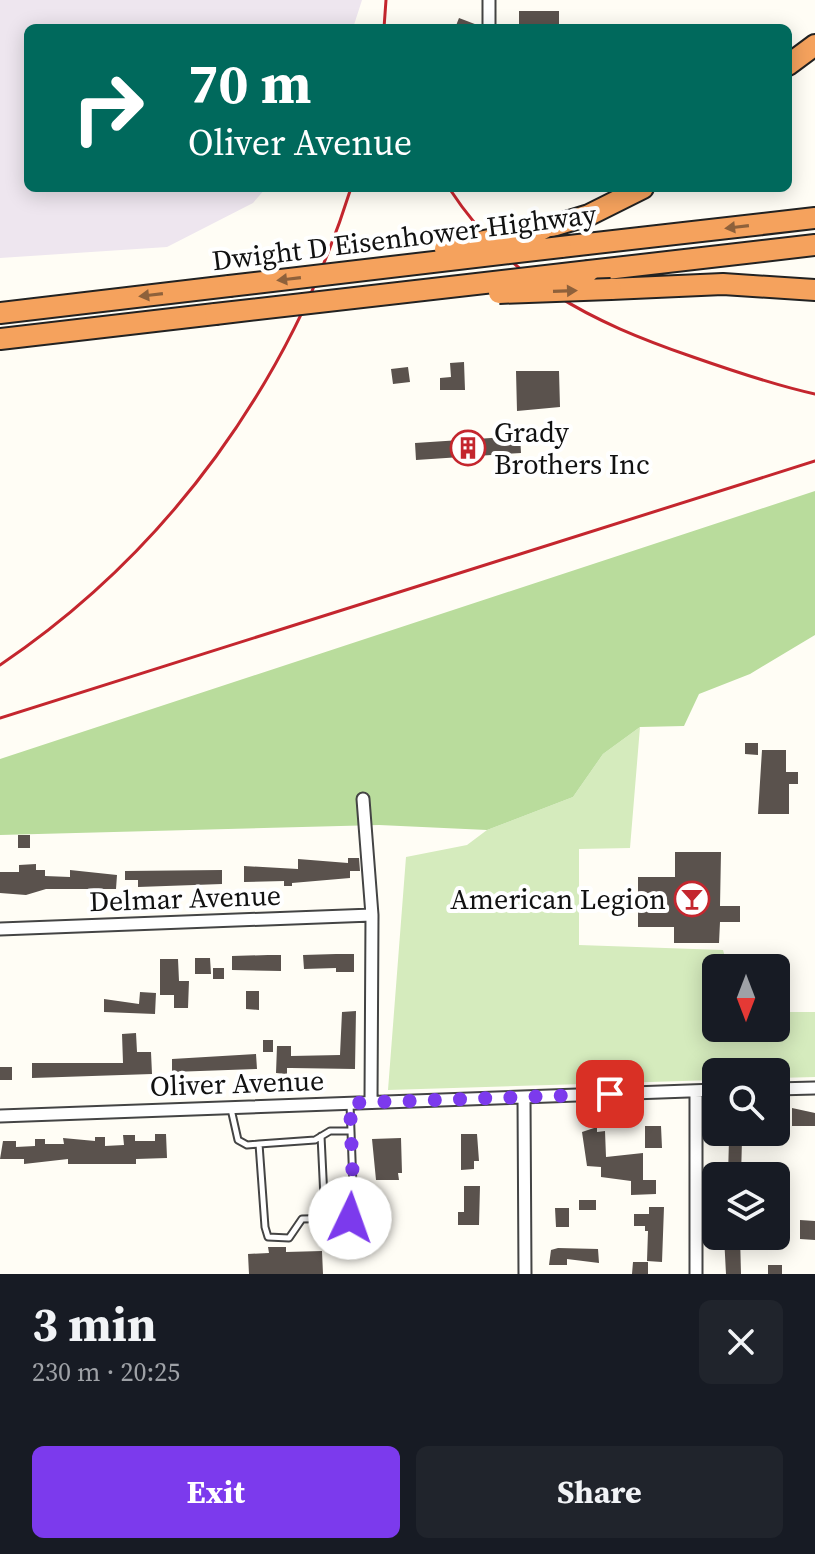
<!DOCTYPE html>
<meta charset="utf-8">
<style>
body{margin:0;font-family:"Source Serif 4",serif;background:#20242c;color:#f1f3f6;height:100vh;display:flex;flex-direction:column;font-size:30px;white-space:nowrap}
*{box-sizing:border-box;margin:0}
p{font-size:26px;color:#9ea1a6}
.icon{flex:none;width:44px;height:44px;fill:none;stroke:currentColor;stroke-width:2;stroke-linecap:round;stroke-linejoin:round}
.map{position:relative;height:1274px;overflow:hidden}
.drawer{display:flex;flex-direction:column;background:#171b24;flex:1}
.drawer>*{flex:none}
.guide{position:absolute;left:24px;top:24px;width:768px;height:168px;border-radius:12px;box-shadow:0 4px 20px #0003;background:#00695c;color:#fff;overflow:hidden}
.needle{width:52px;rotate:180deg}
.controls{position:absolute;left:702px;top:954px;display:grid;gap:16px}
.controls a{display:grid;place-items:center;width:88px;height:88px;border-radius:12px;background:#171b24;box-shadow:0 4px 20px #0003;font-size:40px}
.pin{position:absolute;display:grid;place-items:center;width:68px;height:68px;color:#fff;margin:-34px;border-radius:16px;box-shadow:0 4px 12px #0006}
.me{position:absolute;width:88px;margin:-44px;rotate:3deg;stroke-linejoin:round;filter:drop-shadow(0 0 6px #0008)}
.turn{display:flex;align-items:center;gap:28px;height:168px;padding:0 32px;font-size:36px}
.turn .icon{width:104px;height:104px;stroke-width:2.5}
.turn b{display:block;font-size:56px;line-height:68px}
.round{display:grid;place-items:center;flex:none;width:84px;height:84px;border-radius:12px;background:#20242c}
.overview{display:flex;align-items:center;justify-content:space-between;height:136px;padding:0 32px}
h1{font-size:48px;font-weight:700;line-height:60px}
.action{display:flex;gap:16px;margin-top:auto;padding:16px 32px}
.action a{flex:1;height:92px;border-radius:12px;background:#7c3aed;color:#fff;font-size:32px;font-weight:700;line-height:92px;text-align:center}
.action a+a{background:#20242c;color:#f1f3f6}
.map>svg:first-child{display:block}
.industrial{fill:#eee6ef}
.green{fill:#d5ebbd}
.forest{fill:#b9dc9c}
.building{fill:#5a524d}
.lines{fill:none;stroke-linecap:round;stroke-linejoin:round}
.lane-casing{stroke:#444;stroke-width:9}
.street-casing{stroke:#444;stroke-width:15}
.highway-casing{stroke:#222;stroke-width:24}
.lane{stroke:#fff;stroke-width:5}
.street{stroke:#fff;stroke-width:11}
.highway{stroke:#f5a25d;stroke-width:20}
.rail{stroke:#c4262e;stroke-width:3}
.highway-bridge-casing{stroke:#222;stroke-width:24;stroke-linecap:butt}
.highway-bridge{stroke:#f5a25d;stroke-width:20}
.oneway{fill:#8e613b}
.route{stroke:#7c3aed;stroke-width:14;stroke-dasharray:0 25.2}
.labels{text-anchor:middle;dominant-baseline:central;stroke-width:8;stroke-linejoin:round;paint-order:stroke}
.street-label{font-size:28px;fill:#111;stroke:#fff}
.poi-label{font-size:28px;fill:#111;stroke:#fff;text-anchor:start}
</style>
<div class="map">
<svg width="815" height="1274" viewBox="0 0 815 1274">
<rect width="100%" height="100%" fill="#fffdf5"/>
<path class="industrial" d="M0,0H362L353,28H28V188H266L253,203L167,247L0,258Z"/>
<path class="green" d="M640,727L630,848L579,849V945L723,950L728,968H716V1028H776V1012H815V1077L776,1078V1072H716V1080L388,1090L406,857L467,845L487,830L573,797L603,754Z"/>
<path class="forest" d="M815,491V635L750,674L699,694L684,726L640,727L603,754L573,797L487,830L379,825L0,835V759Z"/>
<path class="building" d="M519,11H559V28H519Z
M459,18L480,26V28H455Z
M464,362L465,390H440V378L451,377L450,363Z
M408,367L410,382L393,384L391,369Z
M516,371H559L560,407L517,411Z
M520,436L521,453L416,460L415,443Z
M745,743H758V755L745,754Z
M762,750H786V772H798V784H789V814H758Z
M18,835H30V848H18Z
M675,852H721L720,906H740V922H720L719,943H674V927H638V877H675Z
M348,858H359L360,871H350V878L292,883V886H284V881L244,882V866L298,869V859L348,863Z
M36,864V870H45V876L70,877V870L117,875L116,889H46L26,895L0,893V872H19V865Z
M222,870V884L138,887V880H125V871Z
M336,954H354V972H336V968L304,969L303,955Z
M268,955H281V971L232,970V956Z
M195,958H210L211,974H195Z
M160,959H178L179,981H189L188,1008H174V995H160Z
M213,968H224V979H213Z
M246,991H259V1010L246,1009Z
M140,992L156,993L155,1014L104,1012V999L139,1004Z
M356,1011L355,1069L291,1068H287V1074L276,1073L277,1046H291V1056L340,1055L342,1012Z
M136,1033L137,1052H151L152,1074L32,1078V1063H123L122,1034Z
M263,1040H273V1052H263Z
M256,1054L257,1069L172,1072V1059Z
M0,1067H12V1080H0Z
M792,1108L815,1113V1126H792Z
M645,1126H661L662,1148H645Z
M597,1127V1132L605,1131L606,1157L643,1153V1180H656V1194L631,1195V1181L601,1177V1167L587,1166L582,1132Z
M155,1134H166L167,1158L136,1159V1164H68V1159L24,1164V1159H0L3,1141H16V1147L35,1146V1139H45V1144H64L63,1138L95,1141V1137H105V1146L124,1145L123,1135H135V1141H155Z
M461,1134H477L479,1161H474V1169L461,1170Z
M401,1138L402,1173H398L399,1180H376L372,1139Z
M729,1139L742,1140L741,1176H728Z
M464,1186H480L479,1225H458V1212H464Z
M579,1200H596V1210H579Z
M649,1207H664L662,1262L647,1261L648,1231H645V1226H634V1214H649Z
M555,1208H569V1227H556Z
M800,1220L815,1221V1240L800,1239Z
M724,1236H740L741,1274H726Z
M268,1247H286V1252L322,1251L323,1274H249L248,1254L269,1253Z
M558,1248L598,1249L599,1263L567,1259V1265H549L551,1250Z
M633,1262H648V1274H632Z
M768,1265H782V1274H768Z"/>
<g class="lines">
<g class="lane-casing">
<path id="lane" d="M231,1109L238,1140L247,1145L259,1144L265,1227L268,1237L289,1238L302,1219L350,1218L354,1214L350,1104
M321,1136L325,1219
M259,1144L315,1140L330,1131H351"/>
</g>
<g class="street-casing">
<path id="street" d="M489,28V0
M363,799L372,915L371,1102
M0,929L372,915
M776,1089L815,1088
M696,1091V1274
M524,1097L525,1274
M0,1116L716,1090"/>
</g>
<g class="highway-casing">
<path id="highway" d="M788,65L815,45
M543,229L589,215L643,188
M561,247L815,218
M589,271L815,245
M611,289L723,284L815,290
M0,313L229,286
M0,339L215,314"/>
</g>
<use href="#lane" class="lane"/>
<use href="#street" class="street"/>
<use href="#highway" class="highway"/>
<path class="rail" d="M384,28L386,0
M449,188C511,283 589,321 693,357C733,371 774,385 815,394
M0,665C169,551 290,382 351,188
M0,718L815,461"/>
<g class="highway-bridge-casing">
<path id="highway-bridge" d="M445,249L543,229
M229,286L561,247
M499,293L611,289
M215,314L589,271"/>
</g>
<use href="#highway-bridge" class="highway-bridge"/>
</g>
<defs><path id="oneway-solid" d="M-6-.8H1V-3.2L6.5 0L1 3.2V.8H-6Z" transform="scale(2)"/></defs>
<g class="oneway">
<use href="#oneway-solid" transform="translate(737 227) rotate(173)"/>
<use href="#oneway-solid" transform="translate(289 279) rotate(173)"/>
<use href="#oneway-solid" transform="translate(565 291) rotate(-2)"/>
<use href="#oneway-solid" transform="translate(151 295) rotate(173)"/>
</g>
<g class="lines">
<path class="route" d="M350,1218L354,1214L350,1103L610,1094"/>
</g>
<defs>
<g id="building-ring" transform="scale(1.8)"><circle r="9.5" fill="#fff" stroke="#c4262e" stroke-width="1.5"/><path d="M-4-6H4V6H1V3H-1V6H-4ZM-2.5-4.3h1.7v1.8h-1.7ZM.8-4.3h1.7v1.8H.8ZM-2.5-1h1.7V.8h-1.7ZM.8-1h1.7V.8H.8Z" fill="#c4262e"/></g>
<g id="bar-ring" transform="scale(1.8)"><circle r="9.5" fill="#fff" stroke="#c4262e" stroke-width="1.5"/><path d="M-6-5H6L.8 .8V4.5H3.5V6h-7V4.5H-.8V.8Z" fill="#c4262e"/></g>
</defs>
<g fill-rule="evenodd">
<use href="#building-ring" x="468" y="448"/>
<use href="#bar-ring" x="692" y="899"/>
</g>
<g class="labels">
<g class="street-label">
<text transform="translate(404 237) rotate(-7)">Dwight D Eisenhower Highway</text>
<text transform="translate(185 898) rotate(-2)">Delmar Avenue</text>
<text transform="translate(237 1083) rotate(-2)">Oliver Avenue</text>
</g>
<g class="poi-label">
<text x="494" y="432">Grady<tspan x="494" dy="32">Brothers Inc</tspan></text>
<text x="666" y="899" text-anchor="end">American Legion</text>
</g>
</g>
</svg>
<div class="controls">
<a><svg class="needle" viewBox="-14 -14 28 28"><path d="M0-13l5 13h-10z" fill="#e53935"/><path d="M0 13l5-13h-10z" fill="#9ea1a6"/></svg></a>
<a><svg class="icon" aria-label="search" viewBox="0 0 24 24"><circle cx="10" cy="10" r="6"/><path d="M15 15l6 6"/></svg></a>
<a><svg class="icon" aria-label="layers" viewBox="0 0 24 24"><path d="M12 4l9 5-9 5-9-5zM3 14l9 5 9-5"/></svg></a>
</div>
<div class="pin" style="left:610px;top:1094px;background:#d93025"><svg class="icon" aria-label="arrive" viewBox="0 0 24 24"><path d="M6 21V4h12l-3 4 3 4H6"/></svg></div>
<svg class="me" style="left:350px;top:1218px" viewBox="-20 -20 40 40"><circle r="19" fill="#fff"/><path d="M0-13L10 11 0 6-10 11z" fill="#7c3aed"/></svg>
<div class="guide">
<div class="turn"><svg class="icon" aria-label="right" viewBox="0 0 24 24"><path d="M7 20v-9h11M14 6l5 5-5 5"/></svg><div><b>70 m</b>Oliver Avenue</div></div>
</div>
</div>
<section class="drawer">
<div class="overview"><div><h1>3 min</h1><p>230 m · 20:25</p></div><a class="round"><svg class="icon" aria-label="close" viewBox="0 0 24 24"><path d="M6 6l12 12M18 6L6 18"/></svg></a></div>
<div class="action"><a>Exit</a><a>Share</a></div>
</section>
